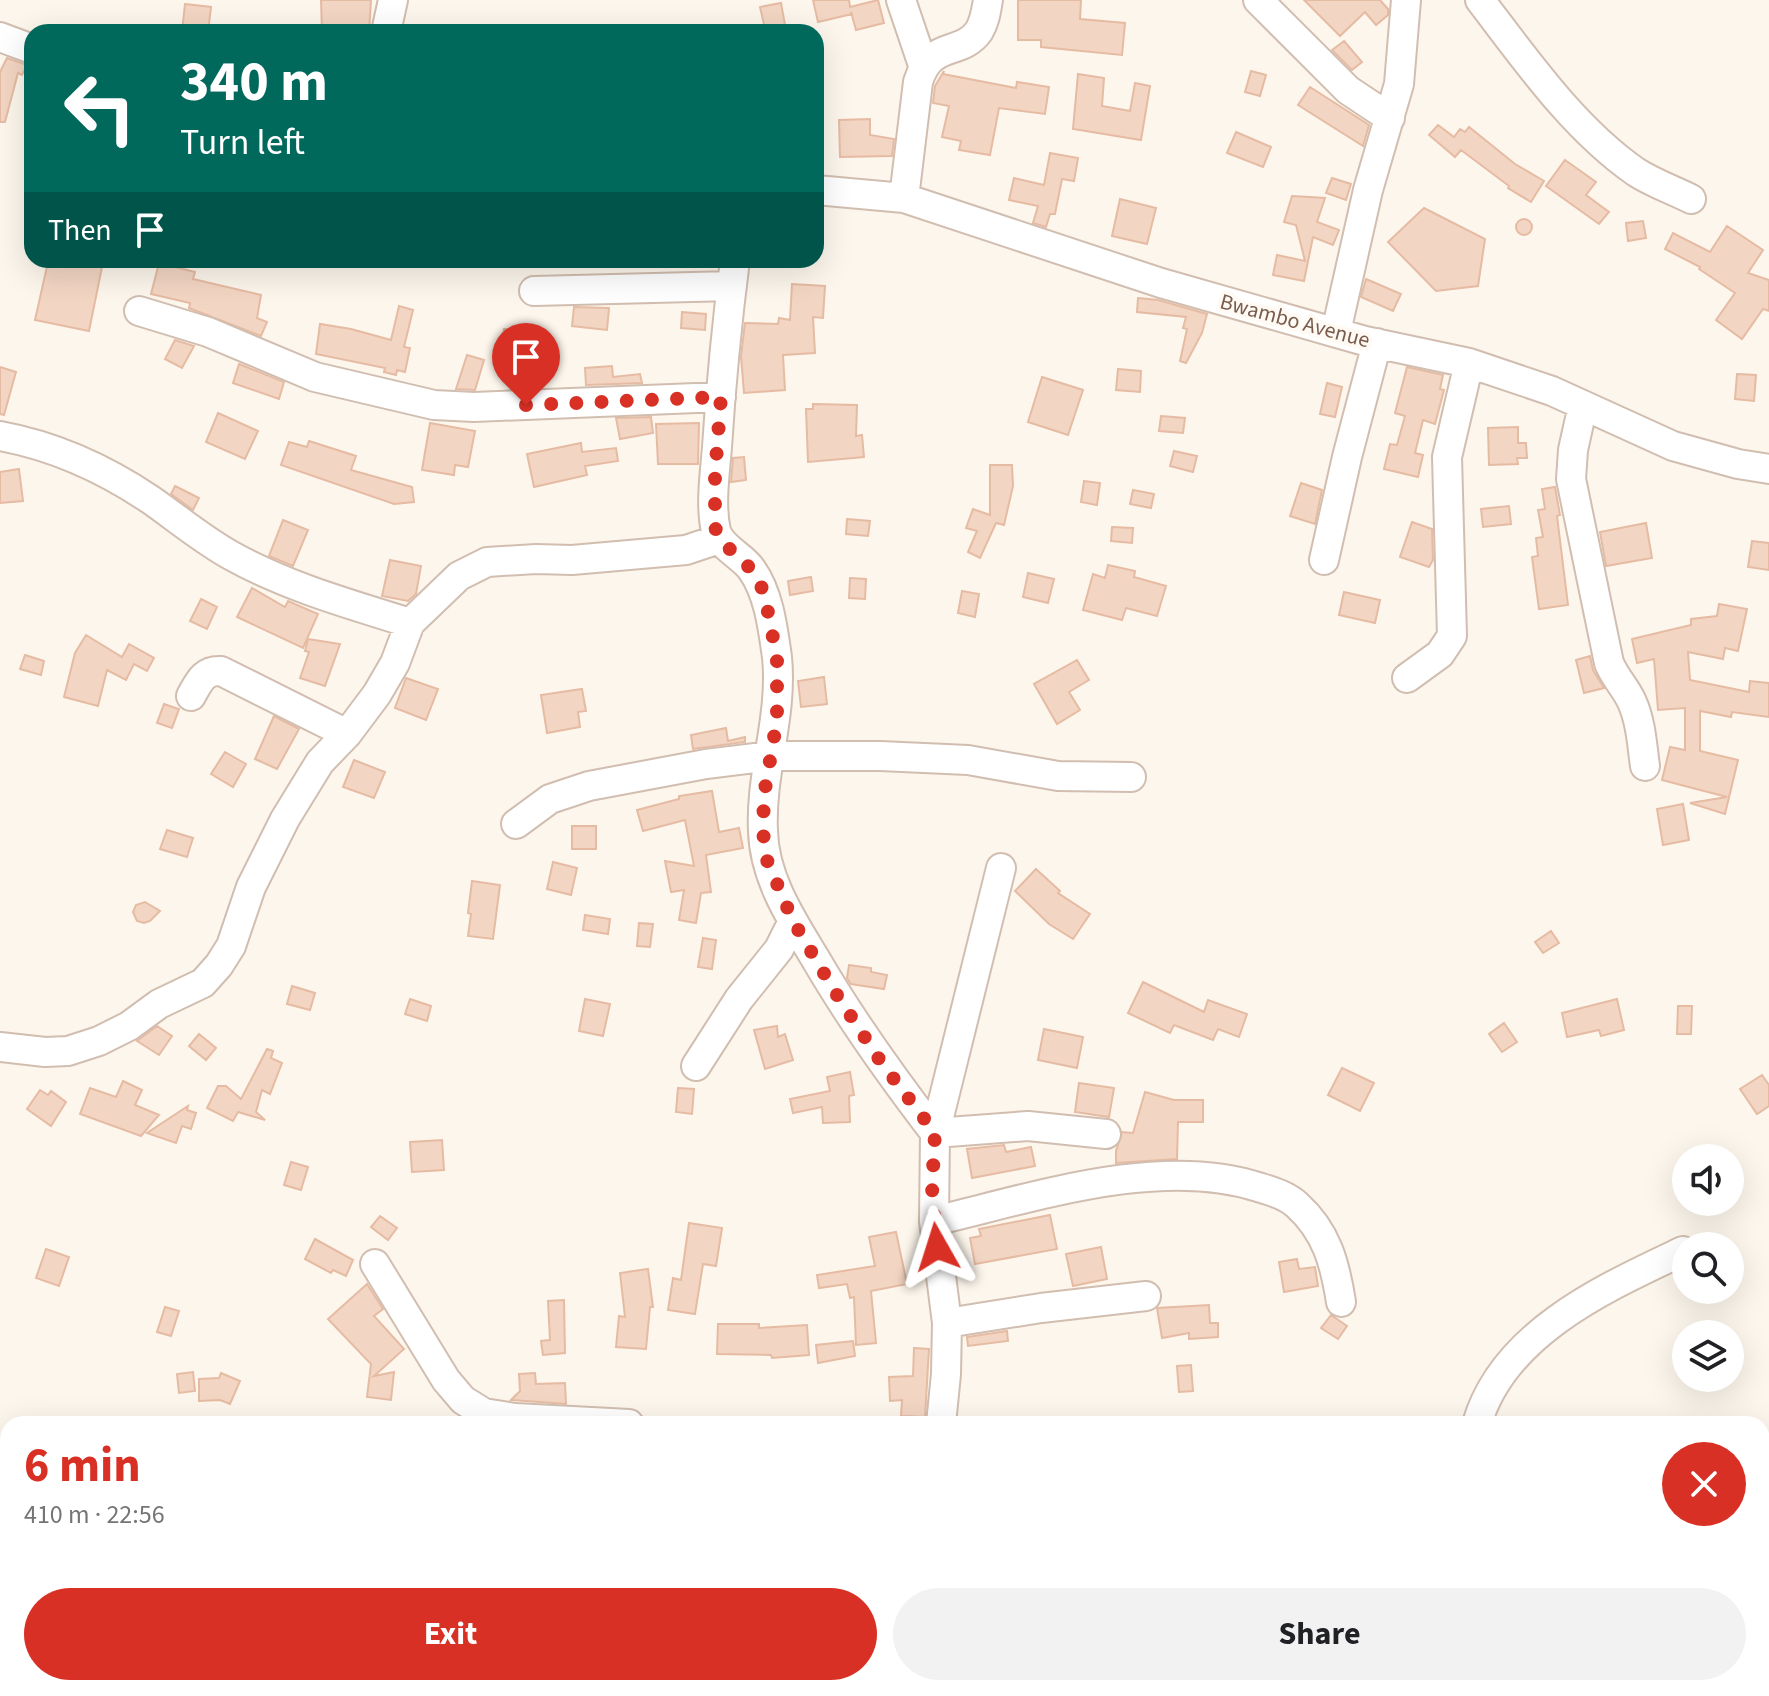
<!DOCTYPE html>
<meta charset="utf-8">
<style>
body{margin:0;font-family:"Source Sans 3",sans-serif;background:#f2f2f2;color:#202124;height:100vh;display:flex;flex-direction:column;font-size:30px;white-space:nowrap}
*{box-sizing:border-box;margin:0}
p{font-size:26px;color:#757577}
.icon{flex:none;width:44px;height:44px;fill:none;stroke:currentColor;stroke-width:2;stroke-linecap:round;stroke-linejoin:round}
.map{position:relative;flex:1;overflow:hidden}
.side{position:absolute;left:0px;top:1416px;width:1770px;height:280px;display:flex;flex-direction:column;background:#fff;border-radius:24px 24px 0 0;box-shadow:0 8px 32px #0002}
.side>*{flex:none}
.top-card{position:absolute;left:24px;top:24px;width:800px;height:244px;border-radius:24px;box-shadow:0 8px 32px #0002;background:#00695c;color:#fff;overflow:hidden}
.buttons{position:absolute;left:1672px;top:1144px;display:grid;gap:16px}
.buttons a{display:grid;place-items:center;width:72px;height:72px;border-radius:50%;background:#fff;box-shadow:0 8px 32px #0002;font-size:40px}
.pin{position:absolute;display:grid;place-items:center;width:68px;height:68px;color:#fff;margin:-82px -34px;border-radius:50% 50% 50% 0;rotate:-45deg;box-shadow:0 0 8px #0007}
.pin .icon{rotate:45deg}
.me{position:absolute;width:88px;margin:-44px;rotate:354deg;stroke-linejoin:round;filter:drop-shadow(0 0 6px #0008)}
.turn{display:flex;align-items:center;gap:28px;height:168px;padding:0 24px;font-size:36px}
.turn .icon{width:104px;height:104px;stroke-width:2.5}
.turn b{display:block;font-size:56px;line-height:68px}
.then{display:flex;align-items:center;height:76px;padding:0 24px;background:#0003;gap:16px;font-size:30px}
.round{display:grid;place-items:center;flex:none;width:84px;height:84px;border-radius:42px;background:#f2f2f2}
.summary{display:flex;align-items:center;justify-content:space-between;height:136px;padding:0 24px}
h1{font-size:48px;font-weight:700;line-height:60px;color:#d93025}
.action{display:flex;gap:16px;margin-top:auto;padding:16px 24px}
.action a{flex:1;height:92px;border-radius:48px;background:#d93025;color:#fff;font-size:32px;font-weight:700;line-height:92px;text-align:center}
.action a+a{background:#f2f2f2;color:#202124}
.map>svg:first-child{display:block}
.building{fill:#f3d5c3;stroke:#e6bba3;stroke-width:2}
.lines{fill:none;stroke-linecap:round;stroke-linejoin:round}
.minor-casing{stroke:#d1beb0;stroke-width:32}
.minor{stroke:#fff;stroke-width:28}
.route{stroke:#d93025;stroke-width:14;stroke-dasharray:0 25.2}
.labels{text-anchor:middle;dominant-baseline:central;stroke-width:8;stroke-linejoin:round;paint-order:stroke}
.street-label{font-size:22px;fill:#7a5c4d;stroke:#fffaf3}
</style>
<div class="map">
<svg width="1769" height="1696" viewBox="0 0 1769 1696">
<rect width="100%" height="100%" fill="#fdf6ec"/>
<path class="building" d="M321,0H371L369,32H322Z
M813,0H849L850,7L878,0L884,23L856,30L851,12L852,14L818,22Z
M1018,0H1081L1080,19L1125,23L1122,55L1041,47V40H1018Z
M1304,0H1380L1388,9V15L1376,25L1365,12L1340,36Z
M781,3L785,25L765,29L760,7Z
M185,4L211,7L208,32H182Z
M1344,41L1362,62L1352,70L1332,50Z
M7,58L27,65L22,75L18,73L5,122H0V72Z
M944,71L943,74L1016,88L1017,82L1049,87L1045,114L999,108L990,155L959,150L961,141L942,137L949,106L933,103L935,86Z
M1251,71L1266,75L1260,96L1245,92Z
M1078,74L1104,78L1102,106L1130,111L1135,83L1150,86L1141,140L1073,129Z
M1310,87L1369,125L1363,146L1298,105Z
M870,119V135L894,139L892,156L840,157L839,120Z
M1438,125L1454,137L1460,129L1465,132L1469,127L1515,164L1544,181L1531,202L1508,188L1509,186L1461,150L1455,157L1429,135Z
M1236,132L1271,147L1263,167L1227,153Z
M1050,153L1078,158L1074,181L1062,179L1055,214H1050L1046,227L1033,223L1038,206L1009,200L1014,178L1044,185Z
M1565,160L1596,182L1586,195L1609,212L1599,224L1546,186Z
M1332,178L1351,184L1346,200L1326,193Z
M1292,196L1325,198L1317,222L1339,230L1333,245L1313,237L1304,281L1273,275L1277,255L1305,261L1296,225L1284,222Z
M1120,199L1156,208L1147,244L1112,236Z
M1424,208L1485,239L1478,286L1436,291L1388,242Z
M1516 227a8 8 0 1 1 16 0a8 8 0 1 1-16 0Z
M1643,221L1646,238L1628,241L1626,223Z
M1727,226L1763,250L1748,273L1769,280V311L1763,309L1742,339L1716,320L1735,293L1699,269L1700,267L1665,249L1673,233L1710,252Z
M72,260L102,267L89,331L35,320L48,262L70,267Z
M159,263L195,272L193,279L261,295L257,318L267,322L261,336L189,308L190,303L151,294Z
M1366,279L1401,294L1393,311L1361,297Z
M792,284L825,286L823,318L813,317L815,353L783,355L785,390L744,393L741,356L745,323L778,324L779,318L790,320Z
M1138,298L1158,300L1207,314L1202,333L1186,363L1180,361L1187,329L1183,328L1186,317L1137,312Z
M399,306L413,310L404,347L410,348L405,372L397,370L396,375L384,372L385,368L316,354L320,324L351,329L391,340Z
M574,307L609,308L607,330L572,326Z
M682,312L706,314L705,330L681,328Z
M504,329L541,332L536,382L518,384L517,379L504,381L501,358Z
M175,340L194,346L182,368L165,359Z
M467,355L484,360L475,390L456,389Z
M239,364L284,382L279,399L233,383Z
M612,366L613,377L640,374L642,383L586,385L585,368Z
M0,367L16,372L4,415L0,414Z
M1407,367L1443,375L1440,389L1444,390L1435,424L1423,420L1415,453L1423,455L1418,477L1384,469L1390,444L1397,445L1405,416L1395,413Z
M1118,369L1141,371L1140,392L1116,390Z
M1737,374L1756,375L1754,401L1735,399Z
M1042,377L1083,390L1068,435L1028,422Z
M1327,383L1342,387L1335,417L1320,414Z
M813,404L857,405L856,436L862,435L864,457L808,462L806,409H813Z
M218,413L258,431L245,459L206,442Z
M1161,416L1185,418L1183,433L1159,431Z
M651,417L653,433L620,439L616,418Z
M430,423L475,431L468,467L455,465L454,475L422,470Z
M699,423L698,464H658L656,424Z
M1518,427V443H1526L1527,458H1517L1518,464L1489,465L1488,428Z
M309,441L356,456L351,470L412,487L414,502L394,504L281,465L289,442L307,447Z
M581,443L582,452L616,448L618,461L585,466L587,475L534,487L527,454Z
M1174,451L1197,456L1193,472L1170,466Z
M744,457L746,480L731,482L733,458Z
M990,465H1012L1013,486L1004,525L996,523L980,558L968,552L977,531L966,528L973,509L990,515Z
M19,469L23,501L0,503V472Z
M1084,481L1100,483L1097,505L1081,502Z
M1301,483L1322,490L1315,524L1290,516Z
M175,486L199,498L193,510L171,494Z
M1555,487L1560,515L1557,516L1568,605L1539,609L1532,557L1538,556L1536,538L1543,537L1538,510L1545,509L1542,489Z
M1133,490L1154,494L1151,508L1130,504Z
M1509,506L1511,524L1483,527L1481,509Z
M847,519L870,521L868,536L846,534Z
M283,520L308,530L293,566L269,556Z
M1412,522L1432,529L1433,560L1429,567L1400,557Z
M1646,523L1652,558L1606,566L1600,532Z
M1112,527L1133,528L1132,543L1111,541Z
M1752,541L1769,543V570L1748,567Z
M390,560L421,566L416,594L408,601L382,596Z
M1108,565L1135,571L1134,577L1166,586L1157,616L1126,608L1122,620L1083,610L1093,574L1105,578Z
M1028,573L1054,579L1048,603L1023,597Z
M811,577L813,591L790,595L788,581Z
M850,578L866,579L865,599L849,598Z
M252,588L285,607L288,601L318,614L303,648L237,617Z
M962,591L979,594L975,617L958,613Z
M1344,592L1380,600L1375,623L1339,615Z
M201,599L217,607L207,629L190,621Z
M1719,604L1747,609L1738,651L1725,648L1723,659L1688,652L1690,680L1749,692L1750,681L1769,683V717L1732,712L1731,717L1700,711V751L1738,760L1725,814L1690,803L1727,797L1662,780L1670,747L1685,750V708L1658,710L1654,659L1637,663L1632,639L1691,625V619L1717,616Z
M86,635L122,657L129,644L154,658L147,671L134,664L126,680L107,670L98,706L64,697L75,653Z
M308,639L340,644L325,686L300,678L309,652L305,651Z
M25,655L44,661L41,675L20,669Z
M1590,656L1593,670L1604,688L1584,693L1576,660Z
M1077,660L1089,680L1069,692L1080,710L1057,724L1034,684Z
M824,677L827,704L801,707L798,681Z
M406,678L438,689L426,720L395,708Z
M582,689L586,711L578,712L580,727L547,733L541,695Z
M164,704L179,709L172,728L157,723Z
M274,716L299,729L277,769L255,759Z
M726,728L728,741L745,737V742L693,749L691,735Z
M225,752L246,764L233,787L211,774Z
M354,760L385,772L374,798L343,787Z
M712,791L719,832L739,828L743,848L706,855L711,892L701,893L696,923L679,920L684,890L671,892L665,861L694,866L685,820L643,831L637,810L679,799V796Z
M1683,804L1689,840L1663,845L1657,809Z
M572,826H596V849H572Z
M167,830L193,838L187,857L160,849Z
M553,862L577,868L571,895L547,889Z
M1036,869L1060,891L1058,893L1090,914L1073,939L1049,924L1015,891Z
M472,881L500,885L493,939L468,936L471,914L468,913Z
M145,902L160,911L150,921L144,923L137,921L133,912L136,905Z
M585,915L610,919L608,934L583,930Z
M639,923L653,924L650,947L637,946Z
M1551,931L1559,943L1543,953L1535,942Z
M703,938L716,940L712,969L698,967Z
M849,965L871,968V972L887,975L884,989L851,984L847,978Z
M1143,982L1204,1012L1208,1000L1247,1014L1239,1037L1218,1029L1213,1040L1174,1025L1170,1033L1128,1013Z
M292,986L315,993L310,1010L287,1004Z
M410,999L431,1006L427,1021L405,1014Z
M585,999L610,1004L603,1036L579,1031Z
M1617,999L1624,1030L1601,1036L1599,1030L1567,1037L1562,1013Z
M1678,1006H1692L1691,1034H1677Z
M1504,1023L1517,1042L1502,1052L1489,1034Z
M157,1026L172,1036L159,1055L137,1041Z
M777,1026L778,1037L785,1034L793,1060L765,1069L754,1030Z
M1044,1029L1083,1037L1077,1068L1038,1060Z
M199,1034L216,1048L206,1060L189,1046Z
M267,1049L273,1051L271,1058L282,1063L270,1094L262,1090L256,1112L265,1120L238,1112L233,1121L207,1108L218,1086H226L241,1099Z
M1342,1068L1374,1083L1360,1111L1328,1095Z
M850,1072L854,1095L849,1096L850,1122L823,1123L822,1107L793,1113L790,1099L830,1091L827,1077Z
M1762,1075L1769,1085V1106L1757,1114L1740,1089Z
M123,1081L142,1090L135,1105L159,1115L141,1136L80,1114L90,1088L116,1097Z
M1079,1083L1114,1088L1109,1117L1075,1112Z
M678,1088L694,1089L692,1114L676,1112Z
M40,1090L48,1095L51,1091L66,1102L51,1126L27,1109Z
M1145,1092L1174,1100H1203V1122H1178L1177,1159L1116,1163V1151L1122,1132L1133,1133Z
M188,1106L187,1110L196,1113L191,1129L182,1126L176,1143L147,1133Z
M442,1140L444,1170L412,1172L410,1142Z
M1004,1145L1006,1152L1031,1147L1035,1166L972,1178L967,1149Z
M291,1162L308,1167L301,1190L284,1185Z
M1050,1215L1057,1249L975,1264L970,1238L981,1236L979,1229Z
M380,1216L397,1228L388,1240L371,1227Z
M689,1223L722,1228L716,1266L703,1264L695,1314L668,1310L673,1278L681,1280Z
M896,1232L907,1284L871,1291L876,1343L856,1345L854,1297L850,1298L847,1284L819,1288L817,1275L875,1266L869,1237Z
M315,1239L353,1260L346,1276L333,1270L331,1273L305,1259Z
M1101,1247L1107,1279L1073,1286L1066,1254Z
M46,1249L69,1257L59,1286L36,1278Z
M1297,1259L1299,1269L1315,1267L1318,1286L1284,1292L1279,1262Z
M648,1269L653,1307H650L646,1349L616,1347L619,1316L625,1317L620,1273Z
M367,1284L383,1309L374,1316L404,1349L374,1376L394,1372L391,1400L367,1397L371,1364L328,1319Z
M564,1300L565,1353L543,1355L541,1341L550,1340L548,1301Z
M1209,1305L1210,1323H1218V1337L1189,1339V1333L1162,1338L1157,1308Z
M165,1307L179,1311L171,1336L157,1332Z
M1331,1315L1347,1326L1338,1339L1321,1328Z
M718,1324H759V1328L807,1325L809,1355L772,1358L771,1355L717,1354Z
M1007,1331L1008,1341L968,1346L967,1337Z
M853,1341L855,1356L818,1363L816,1345Z
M914,1348L929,1349L925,1417L901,1416L902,1400L890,1401L889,1377L913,1376Z
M1191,1365L1193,1391L1179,1392L1177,1366Z
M193,1372L195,1391L179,1393L177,1374Z
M221,1373L240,1381L230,1404L220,1400L199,1401V1379L219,1378Z
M535,1373L536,1384L565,1383L566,1404L511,1400L520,1391L519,1374Z"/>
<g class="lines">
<g class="minor-casing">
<path id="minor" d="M901,0L923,65
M1258,0L1348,90L1390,118
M1480,0C1526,60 1573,128 1636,172C1653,183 1673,190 1691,199
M386,32L393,0
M0,37L32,49
M816,190L904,198L1161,283L1365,341L1469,363L1552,391L1673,446L1738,464L1769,469
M904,198L918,82C931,39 961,57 979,31C985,21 986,11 988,0
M735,260C727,322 721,384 717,447C715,473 710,505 716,531C721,548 743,556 752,570C769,594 773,629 777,657C783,717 760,773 763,831C764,878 792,920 815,958C851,1020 892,1077 935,1133L1028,1126L1106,1134
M534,291L732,286
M139,311L208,332L315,377L434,405L474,407L721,397
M1336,332L1368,190L1399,84L1406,0
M1583,405L1573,450L1571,479L1609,663C1615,678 1626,688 1632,702C1641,722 1642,745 1645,766
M0,436C55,446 105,469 151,500C178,519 203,540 232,556C288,587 349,604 410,623
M1324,560L1347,457L1377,343
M1407,678L1440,654L1452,636L1447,457L1469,363
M191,696C199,682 203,670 221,671L347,734
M516,824L550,799L589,786L706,764L771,756H880L968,760L1058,776L1131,777
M0,1047L45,1052L68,1051L99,1041L129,1026L159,1004L203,983L219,965L231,946L251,887L285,819L320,762L347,734L377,694L395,663L410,623L459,576L487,562L536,559L572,560L686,550L719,539
M696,1066L739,999L779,949L793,921
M934,1221C1032,1198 1160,1155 1258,1187C1271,1191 1286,1195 1297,1205C1327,1232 1335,1264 1341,1302
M375,1264L446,1380L463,1400L484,1413L515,1418L629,1424
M947,1323L1041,1308L1146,1296
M941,1424L946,1374L947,1323L934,1221L935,1133L1001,868
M1477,1424C1503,1333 1605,1288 1683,1251
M1762,1591L1769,1593
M0,1604H8
M290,1688L303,1696
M658,1696L666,1688"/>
</g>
<use href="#minor" class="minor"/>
</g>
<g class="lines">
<path class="route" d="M526,405L721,397L715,474V527L719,539L752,570L764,592L777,658V720L764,795L763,831L766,858L793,921L835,992L881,1062L935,1133L932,1188L937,1247"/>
</g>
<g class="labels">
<g class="street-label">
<text transform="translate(1295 321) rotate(15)">Bwambo Avenue</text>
</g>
</g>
</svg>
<div class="buttons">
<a><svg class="icon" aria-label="sound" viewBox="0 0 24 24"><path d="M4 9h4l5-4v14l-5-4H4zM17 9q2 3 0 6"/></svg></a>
<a><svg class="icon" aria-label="search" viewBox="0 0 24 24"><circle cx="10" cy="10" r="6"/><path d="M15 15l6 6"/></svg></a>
<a><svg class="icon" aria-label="layers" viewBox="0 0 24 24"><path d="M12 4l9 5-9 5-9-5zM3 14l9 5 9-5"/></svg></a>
</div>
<div class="pin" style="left:526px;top:405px;background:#d93025"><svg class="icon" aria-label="arrive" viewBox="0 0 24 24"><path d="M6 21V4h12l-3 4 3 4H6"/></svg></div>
<svg class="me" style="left:937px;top:1247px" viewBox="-20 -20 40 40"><path d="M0-17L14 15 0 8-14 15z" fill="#d93025" stroke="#fff" stroke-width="4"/></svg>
<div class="top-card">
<div class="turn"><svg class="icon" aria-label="left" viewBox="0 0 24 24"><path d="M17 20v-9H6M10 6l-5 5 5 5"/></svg><div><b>340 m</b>Turn left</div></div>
<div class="then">Then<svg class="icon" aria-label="arrive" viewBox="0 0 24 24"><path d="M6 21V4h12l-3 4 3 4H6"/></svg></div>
</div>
<section class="side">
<div class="summary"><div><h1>6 min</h1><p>410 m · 22:56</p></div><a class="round" style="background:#d93025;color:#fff"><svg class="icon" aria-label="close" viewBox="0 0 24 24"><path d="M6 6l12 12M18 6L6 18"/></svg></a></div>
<div class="action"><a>Exit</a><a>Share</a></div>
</section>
</div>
